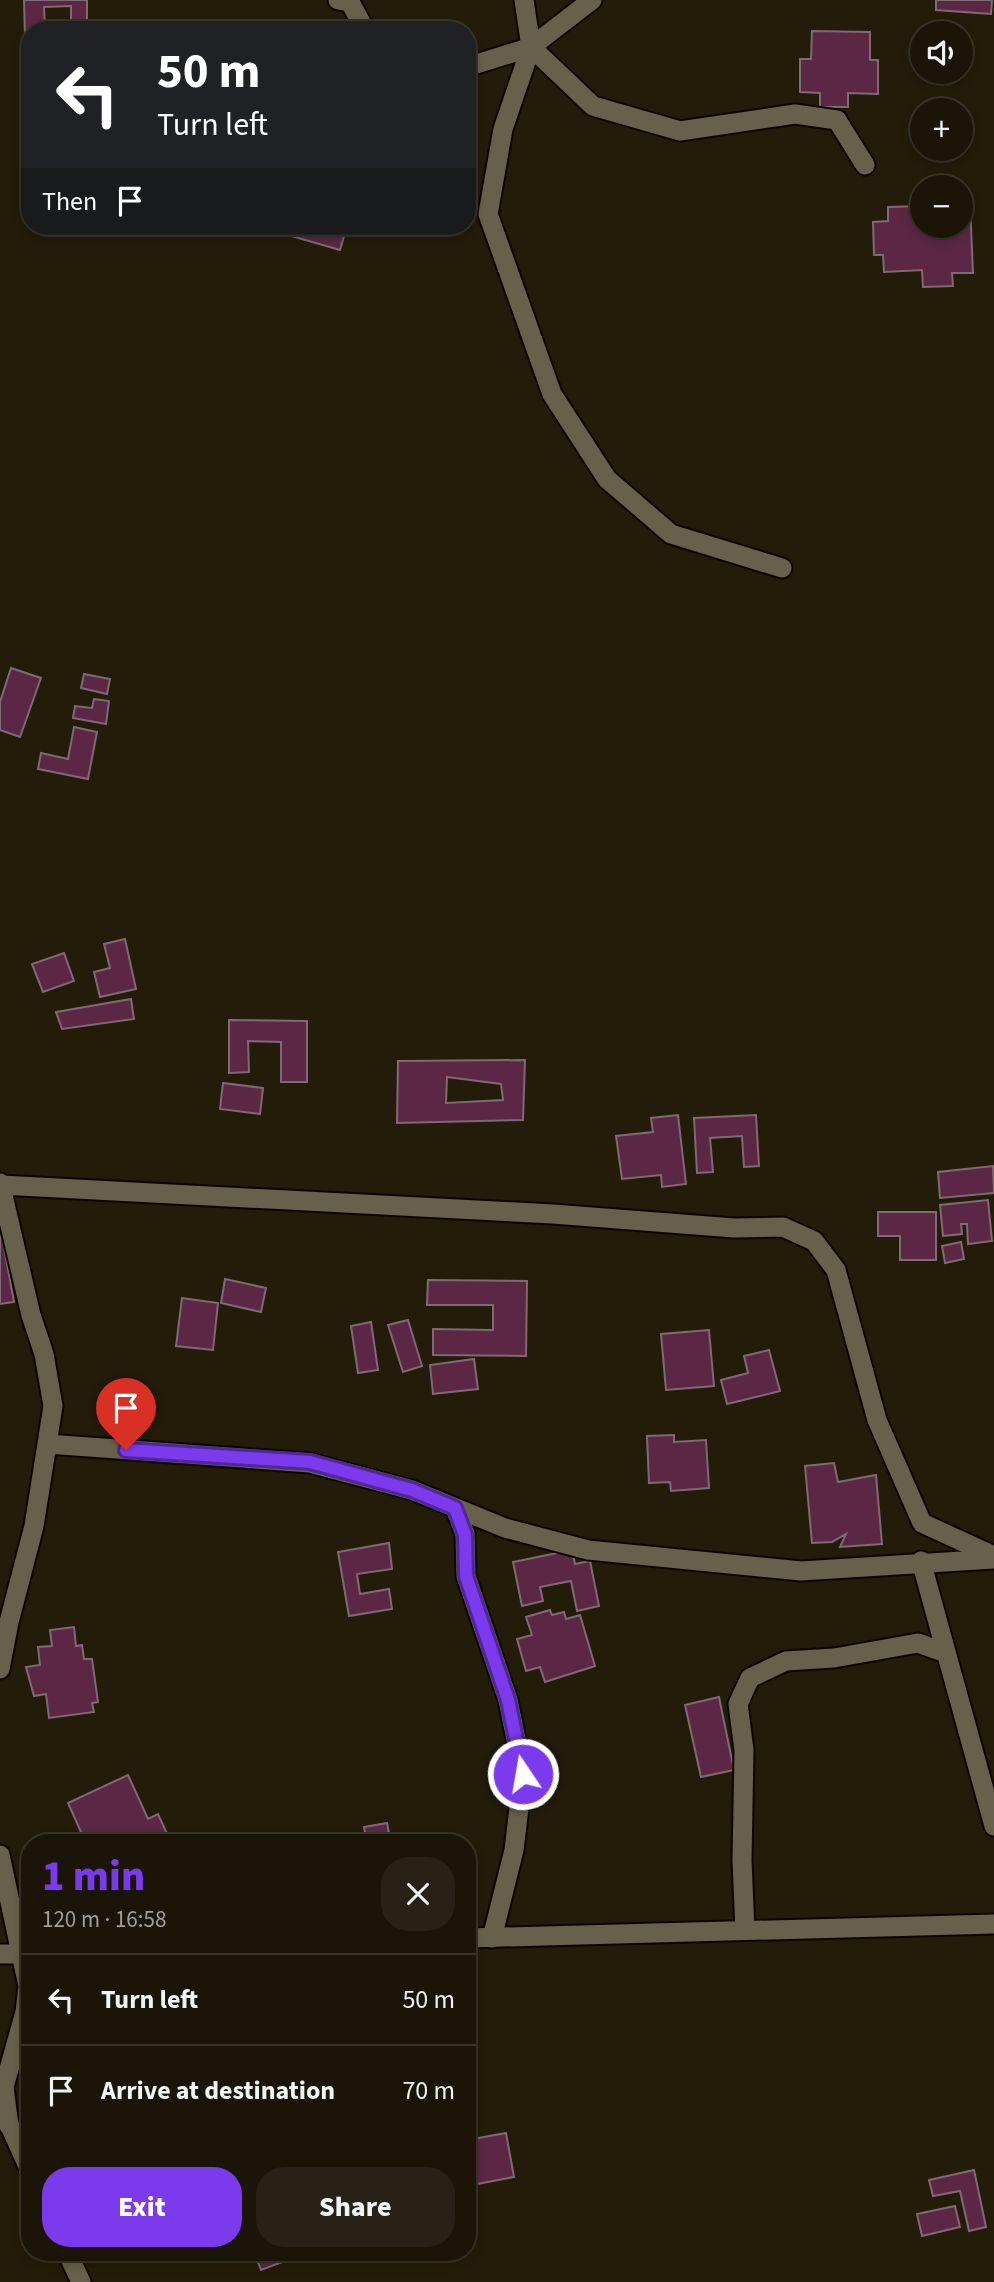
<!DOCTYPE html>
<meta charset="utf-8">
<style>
body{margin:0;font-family:"Source Sans 3",sans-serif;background:#272215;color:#f1f3f6;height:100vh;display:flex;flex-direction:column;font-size:26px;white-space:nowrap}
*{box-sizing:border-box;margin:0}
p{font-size:23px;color:#9f9f9b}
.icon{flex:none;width:38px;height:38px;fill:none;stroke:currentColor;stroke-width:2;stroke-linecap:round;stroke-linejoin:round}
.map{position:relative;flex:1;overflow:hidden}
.side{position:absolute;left:21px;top:1834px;width:455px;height:427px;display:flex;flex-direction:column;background:#1a1507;border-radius:28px;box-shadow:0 4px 10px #0003,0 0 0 2px #383428}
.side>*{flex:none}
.guide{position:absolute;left:21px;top:21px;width:455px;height:214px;border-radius:28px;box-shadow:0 4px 10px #0003,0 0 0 2px #383428;background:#202124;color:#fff;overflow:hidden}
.fabs{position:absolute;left:910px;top:21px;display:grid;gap:14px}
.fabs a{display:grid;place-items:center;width:63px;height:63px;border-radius:50%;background:#1a1507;box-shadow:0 4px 10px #0003,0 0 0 2px #383428;font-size:35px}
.pin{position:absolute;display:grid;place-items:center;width:60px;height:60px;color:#fff;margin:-72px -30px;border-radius:50% 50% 50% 0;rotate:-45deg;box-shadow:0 0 7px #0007}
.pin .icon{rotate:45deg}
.me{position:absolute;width:77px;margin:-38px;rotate:348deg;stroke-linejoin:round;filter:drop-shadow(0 0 5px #0008)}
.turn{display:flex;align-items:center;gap:24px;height:147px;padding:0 21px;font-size:32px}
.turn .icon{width:91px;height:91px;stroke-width:2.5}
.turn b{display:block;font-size:49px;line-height:60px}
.then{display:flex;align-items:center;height:66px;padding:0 21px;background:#0003;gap:14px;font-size:26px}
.round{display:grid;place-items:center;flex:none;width:74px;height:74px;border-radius:28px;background:#272215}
.headline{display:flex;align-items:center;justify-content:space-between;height:119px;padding:0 21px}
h1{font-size:42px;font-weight:800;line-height:52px;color:#7c3aed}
.cta{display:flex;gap:14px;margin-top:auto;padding:14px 21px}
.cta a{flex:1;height:80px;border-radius:28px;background:#7c3aed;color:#fff;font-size:28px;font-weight:800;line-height:80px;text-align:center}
.cta a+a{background:#272215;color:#f1f3f6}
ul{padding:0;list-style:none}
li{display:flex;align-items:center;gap:21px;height:91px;padding:0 21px;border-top:2px solid #383428}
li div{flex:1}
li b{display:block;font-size:26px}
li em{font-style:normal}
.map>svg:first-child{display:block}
.building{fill:#5b2745;stroke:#7f6974;stroke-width:2;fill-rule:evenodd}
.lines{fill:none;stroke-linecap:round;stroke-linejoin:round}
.minor-casing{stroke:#0c0600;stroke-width:23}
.minor{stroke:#67604b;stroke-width:19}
.route-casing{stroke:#51269a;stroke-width:18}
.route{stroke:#7c3aed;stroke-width:12}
</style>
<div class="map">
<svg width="994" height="2282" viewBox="0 0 994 2282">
<rect width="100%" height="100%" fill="#231c09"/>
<path class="building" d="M24,0H87V30H71V6L44,7L45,30H30V77H26Z
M936,0H992L991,14L936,10Z
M812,31L870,32V60H878V94L848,93V107H820V93L800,92V59H811Z
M961,204H970L973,273H952L953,286L923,287L922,270L884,272L883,255H874L873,222L888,221V207L922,206V226H961Z
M290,226H347L340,250L288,235Z
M11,668L41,678L20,737L0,730V702Z
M84,674L110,679L107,694L81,688Z
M94,699L109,701L106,724L73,718L75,706L92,708Z
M74,727L97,732L88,779L38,769L41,753L68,759Z
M125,939L136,989L100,997L94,972L110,968L104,944Z
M64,953L74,981L43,992L32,964Z
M131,999L134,1019L62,1029L56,1012Z
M229,1020L307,1021V1082H281V1042L248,1041L249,1072L229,1073Z
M525,1060L523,1120L397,1123L398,1061ZM447,1077L501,1084L503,1100L446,1103Z
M223,1083L263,1088L260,1114L220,1109Z
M678,1115L686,1184L662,1187L661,1175L622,1179L616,1136L653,1132L651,1118Z
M756,1115L759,1166L744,1167L742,1136L710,1138L713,1172L697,1173L694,1118Z
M993,1166L994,1193L940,1198L938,1172Z
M988,1200L992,1241L968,1244L967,1224H961L962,1234L943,1236L940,1205Z
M878,1212H936V1260H900V1236H878Z
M0,1225L14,1302L0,1304Z
M961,1242L964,1259L945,1263L942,1246Z
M225,1279L266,1288L261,1312L221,1303Z
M428,1280L527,1281L526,1356L433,1355V1329L493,1330V1305H427Z
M182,1298L218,1303L213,1350L176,1346Z
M408,1320L422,1366L403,1372L388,1325Z
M371,1322L378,1370L358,1373L351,1326Z
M709,1330L714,1386L666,1390L661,1334Z
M769,1350L780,1391L727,1404L721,1380L748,1373L744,1356Z
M474,1359L478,1389L433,1394L430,1365Z
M674,1435V1442L706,1440L709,1488L671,1491L670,1482L649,1483L647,1436Z
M834,1463L838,1482L876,1475L882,1544L840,1547L846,1534L832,1542L812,1543L805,1466Z
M389,1543L392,1569L357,1574L360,1594L389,1589L392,1609L349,1616L338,1552Z
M572,1550L575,1564L590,1561L599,1606L577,1611L571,1581L540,1587L543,1601L522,1606L513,1562Z
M550,1610L552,1615L564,1612L566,1619L580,1615L595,1666L545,1682L540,1667L526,1671L517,1639L532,1635L526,1617Z
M74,1627L76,1646L82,1645L84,1659H92L98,1702L92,1703L94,1712L49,1718L46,1694L34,1696L26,1667L40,1665L38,1647L52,1646L50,1630Z
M719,1697L734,1770L701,1777L685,1705Z
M128,1775L148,1819L158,1814L170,1840L163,1843H80L85,1841L68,1803Z
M387,1823L391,1843H367L364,1827Z
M506,2133L514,2177L472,2185L467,2140Z
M974,2170L986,2227L969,2231L960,2191L933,2196L929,2180Z
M955,2206L960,2227L922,2236L917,2214Z
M254,2252H309L261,2270Z"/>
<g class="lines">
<g class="minor-casing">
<path id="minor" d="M338,0L350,2L365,30
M524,0L531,47L503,129L488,214L552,394L607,479L671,534L782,568
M531,47L593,106L680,131L795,114L837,120L865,165
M467,67L531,47L592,0
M0,1183L31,1315L44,1354L53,1406L34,1526L9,1622L0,1669
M1,1185L553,1214L734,1228L783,1227L814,1241L836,1270L877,1420L922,1523L994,1556
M47,1444L310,1463L412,1490L505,1528L588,1550L801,1571L994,1559
M455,1508L465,1534L466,1576L508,1700L523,1774L514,1850L492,1938
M921,1561L994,1826
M0,1855L28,1986L25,2012L4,2087L9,2126
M745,1930L742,1861L744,1750L738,1704L750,1678L786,1661L834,1658L918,1643L946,1653
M467,1938L994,1924
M0,1954H30
M5,2115L30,2171
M67,2252L81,2282"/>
</g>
<use href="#minor" class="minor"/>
</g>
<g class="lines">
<g class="route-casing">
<path id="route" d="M126,1450L310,1462L412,1490L455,1508L465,1535L466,1576L508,1700L523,1774"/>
</g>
<use href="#route" class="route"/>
</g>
</svg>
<div class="fabs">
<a><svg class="icon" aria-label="sound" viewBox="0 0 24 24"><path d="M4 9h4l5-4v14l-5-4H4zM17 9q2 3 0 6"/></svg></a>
<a>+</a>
<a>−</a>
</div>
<div class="pin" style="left:126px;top:1450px;background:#d93025"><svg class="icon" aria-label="arrive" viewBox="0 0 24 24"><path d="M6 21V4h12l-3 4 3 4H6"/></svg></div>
<svg class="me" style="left:523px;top:1774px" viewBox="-20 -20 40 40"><circle r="17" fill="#7c3aed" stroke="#fff" stroke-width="3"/><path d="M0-11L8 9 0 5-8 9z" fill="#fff"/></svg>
<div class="guide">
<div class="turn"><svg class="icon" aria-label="left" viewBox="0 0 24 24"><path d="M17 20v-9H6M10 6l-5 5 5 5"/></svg><div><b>50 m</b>Turn left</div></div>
<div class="then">Then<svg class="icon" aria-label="arrive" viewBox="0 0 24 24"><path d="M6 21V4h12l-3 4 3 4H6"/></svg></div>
</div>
<section class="side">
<div class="headline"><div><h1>1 min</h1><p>120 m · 16:58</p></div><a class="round"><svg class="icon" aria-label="close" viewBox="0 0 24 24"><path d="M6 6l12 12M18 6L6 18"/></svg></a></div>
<ul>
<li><svg class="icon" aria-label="left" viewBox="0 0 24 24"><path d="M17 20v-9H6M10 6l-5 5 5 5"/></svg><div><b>Turn left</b></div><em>50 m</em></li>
<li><svg class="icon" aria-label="arrive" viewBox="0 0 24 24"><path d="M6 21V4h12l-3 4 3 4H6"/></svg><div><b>Arrive at destination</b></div><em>70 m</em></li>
</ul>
<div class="cta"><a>Exit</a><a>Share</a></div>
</section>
</div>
